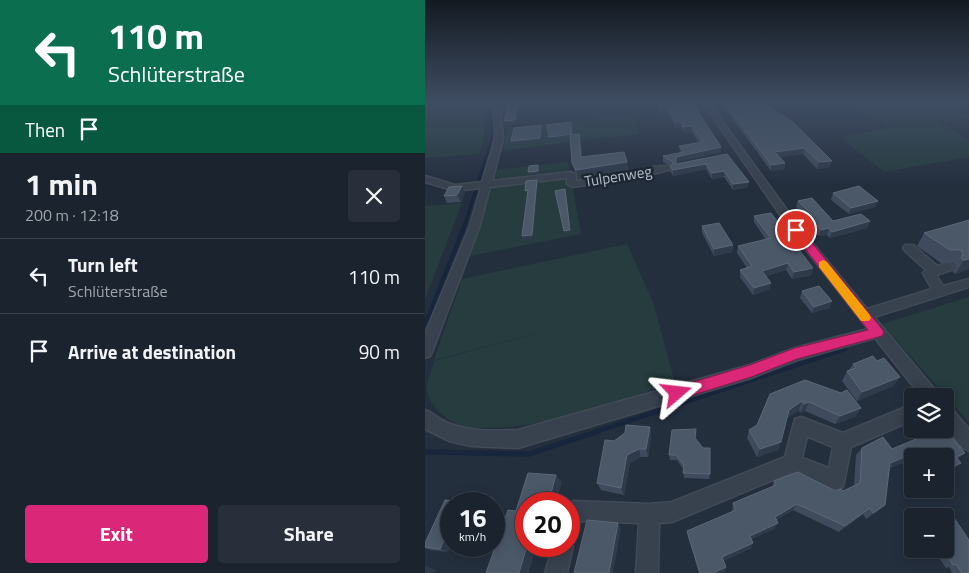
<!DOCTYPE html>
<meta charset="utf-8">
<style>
body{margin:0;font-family:"Titillium Web",sans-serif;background:#282f3a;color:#f1f3f6;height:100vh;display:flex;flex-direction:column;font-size:19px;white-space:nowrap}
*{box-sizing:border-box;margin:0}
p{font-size:16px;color:#a0a4aa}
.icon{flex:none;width:28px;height:28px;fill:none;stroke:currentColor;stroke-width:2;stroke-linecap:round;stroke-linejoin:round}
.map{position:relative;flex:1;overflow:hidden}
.sheet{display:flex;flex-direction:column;background:#1b232e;width:425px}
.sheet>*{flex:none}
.banner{background:#0b6e4f;color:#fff;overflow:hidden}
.tools{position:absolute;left:479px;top:388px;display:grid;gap:10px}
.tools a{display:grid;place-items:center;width:50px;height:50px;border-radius:5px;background:#1b232e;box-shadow:0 2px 12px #0003,0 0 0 1px #39404a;font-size:25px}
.speed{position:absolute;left:15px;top:492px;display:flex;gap:10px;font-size:25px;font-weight:700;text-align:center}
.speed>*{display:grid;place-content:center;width:65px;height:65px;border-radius:50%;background:#1b232e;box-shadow:0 2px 12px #0003,0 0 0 1px #39404a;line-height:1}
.speed small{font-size:12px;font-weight:400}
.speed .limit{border:8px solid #d22;background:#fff;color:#111}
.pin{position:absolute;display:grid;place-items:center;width:42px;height:42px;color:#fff;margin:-21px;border:2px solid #fff;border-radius:50%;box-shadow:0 1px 5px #0007}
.me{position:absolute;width:55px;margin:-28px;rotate:73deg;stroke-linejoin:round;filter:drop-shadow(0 0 4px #0008)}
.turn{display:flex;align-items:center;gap:18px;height:105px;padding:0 25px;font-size:22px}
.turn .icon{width:65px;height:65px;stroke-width:2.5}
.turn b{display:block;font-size:35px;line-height:42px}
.then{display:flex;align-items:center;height:48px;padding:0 25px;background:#0003;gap:10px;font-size:19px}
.round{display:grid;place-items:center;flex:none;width:52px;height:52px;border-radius:5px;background:#282f3a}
.headline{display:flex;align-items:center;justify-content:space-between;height:85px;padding:0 25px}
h1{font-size:30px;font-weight:700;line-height:38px}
.action{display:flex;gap:10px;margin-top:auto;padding:10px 25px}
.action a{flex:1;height:58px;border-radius:5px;background:#db2777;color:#fff;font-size:20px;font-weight:700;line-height:58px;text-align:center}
.action a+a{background:#282f3a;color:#f1f3f6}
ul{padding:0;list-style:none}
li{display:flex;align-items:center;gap:15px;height:75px;padding:0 25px;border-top:1px solid #39404a}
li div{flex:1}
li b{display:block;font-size:19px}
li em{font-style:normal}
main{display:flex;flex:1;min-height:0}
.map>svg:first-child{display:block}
.green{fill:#263c3f}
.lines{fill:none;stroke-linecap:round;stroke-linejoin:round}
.stream-far4{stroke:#17263c;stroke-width:2.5}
.stream-far3{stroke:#17263c;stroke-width:3}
.stream-far2{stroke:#17263c;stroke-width:4}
.stream-far1{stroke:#17263c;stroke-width:4.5}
.stream{stroke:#17263c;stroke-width:5.5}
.minor-casing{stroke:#414a57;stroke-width:3}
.minor{fill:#38414e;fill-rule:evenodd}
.wall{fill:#3f4b5c}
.shaded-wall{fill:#2f3b4b}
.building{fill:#4b5868;stroke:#5c6777}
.route{fill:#db2777;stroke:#8e194d}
.slow{fill:#f59e0b}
.labels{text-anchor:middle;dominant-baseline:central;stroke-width:5;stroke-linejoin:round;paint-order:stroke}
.far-street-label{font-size:15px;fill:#b4bcc9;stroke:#1d2633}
</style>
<main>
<section class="sheet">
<div class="banner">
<div class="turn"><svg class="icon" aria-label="left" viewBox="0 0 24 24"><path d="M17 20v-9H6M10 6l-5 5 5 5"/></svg><div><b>110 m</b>Schlüterstraße</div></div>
<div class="then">Then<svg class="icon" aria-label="arrive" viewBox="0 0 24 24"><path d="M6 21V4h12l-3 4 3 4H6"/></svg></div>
</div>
<div class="headline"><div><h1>1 min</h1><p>200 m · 12:18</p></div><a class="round"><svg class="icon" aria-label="close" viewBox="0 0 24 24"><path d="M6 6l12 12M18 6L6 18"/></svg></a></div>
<ul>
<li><svg class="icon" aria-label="left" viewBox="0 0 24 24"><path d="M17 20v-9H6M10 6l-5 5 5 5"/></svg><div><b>Turn left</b><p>Schlüterstraße</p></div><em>110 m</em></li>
<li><svg class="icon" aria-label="arrive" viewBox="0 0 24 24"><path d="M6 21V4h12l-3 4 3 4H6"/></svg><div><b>Arrive at destination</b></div><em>90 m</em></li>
</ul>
<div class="action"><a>Exit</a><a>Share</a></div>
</section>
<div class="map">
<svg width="544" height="573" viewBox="0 0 544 573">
<rect width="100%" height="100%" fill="#242f3e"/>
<path class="green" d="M0,103H60L59,138L54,154L0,158Z
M75,103H170L73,111Z
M421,103H520L544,115V118L514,122L544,141V157L459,172L415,137L465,128Z
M208,115L215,134L78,150L82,129Z
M143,162L156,234L45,256L69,170Z
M37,203L4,289L0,299V206Z
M202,244L228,302L250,383C187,402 109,434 42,427C27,426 5,407 2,391C1,383 7,370 9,361L132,328L9,360L37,279Z
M544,297V422L457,324Z"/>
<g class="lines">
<path class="stream-far4" d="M61,159L68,135L64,111L66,103"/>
<path class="stream-far3" d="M38,230L61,158"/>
<path class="stream-far2" d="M2,320L38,229"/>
<path class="stream-far1" d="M0,324L2,318
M170,432L420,349"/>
<path class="stream" d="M0,452L104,454L174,431"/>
<g class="minor-casing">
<path id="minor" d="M69,103H75L78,139L67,181L146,172L151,175V181L212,172L228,167L243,166L247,169L213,178L147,187L142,184V178L65,187L54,228L7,352L5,356L0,358V334L44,228L56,188L30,191L0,182V176L30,185L57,182L70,139Z
M278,103H284L375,228L442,309L507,289L498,273L501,270L480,251L478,248L480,245H488L512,266L522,263L526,264L528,267L526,270L511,275L518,286L544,279V287L449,317L511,391L513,396H496L450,338L372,360L326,378L93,448L46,446L24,441L0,429V410C8,413 14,420 23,423C45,432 70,431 93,430L325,365L370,348L443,329L367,232Z
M488,404V420L426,447L418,487L411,489L367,472L247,522L234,523L233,573H211L214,523L155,521L151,534L144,537V504H142L148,501L224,504L247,502L360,457L370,419L376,417L418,433ZM382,436L408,447L404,468L377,458Z
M520,406L526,408L544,429V451L538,448L520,427Z
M144,538L148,546L142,573H120L128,546H144Z"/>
</g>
<use href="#minor" class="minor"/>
</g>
<path class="wall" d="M231,103H269L270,107L296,147V152L252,162L251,164L302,154L323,187L308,190L299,177L287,179L281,169L248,176L245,171V166L238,162V156L256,153L255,151L254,146L274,143L267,132L259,133L256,127L251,128L243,112L234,113Z
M297,103H338L405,167L392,169L378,154L355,157L360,163L359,169L346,171L299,107V105Z
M154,134L156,143L157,157L202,162L203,171L153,179L150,172L147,163L145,137L125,140L124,137Z
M40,192L36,202L22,203L19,196Z
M408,193L453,201L450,207L424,214L406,200Z
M373,201L408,221H445L442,228L405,238L402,235L394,236L383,223L384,221L371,207Z
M329,216L388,268L386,275L367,279L361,270L341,276L345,289L328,295L315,277V270L322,268L312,253L313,246L341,240L329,222Z
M544,220V269L530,274L527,271L530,268L528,263H516L492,246L499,233Z
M277,226L308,245L307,252L289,256L277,233Z
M377,291L407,301L404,308L387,313L375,298Z
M452,361L475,377L468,386L432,401L417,381L422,371L424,370L428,364Z
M345,394L436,408L430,417L410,424L380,411L375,413L374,410L362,418L353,450L332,457L322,438L324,430L332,425Z
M225,427L226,436L223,457H216L205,463L199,495L176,490L172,483L189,441Z
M515,429H520L540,453L533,458L536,463L526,471L520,473V456H488V477L477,463L464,468L460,505L452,512L441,519L438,514L414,532L368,510L351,520L353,523L349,529L326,539L328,543L326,548L298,561L301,567L300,571L296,573H274L263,537L262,531L307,512V510L308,503L347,487L349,481L373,472L410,491L416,489L418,491L429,486L431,455L437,448L458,437L467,449Z
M271,439L285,474L284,479L259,478L258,469L252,460H245L244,455Z
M20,500L36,502L40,504H26V544L23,552L6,550L0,548V543Z
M508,549H520L544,573H527L524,567L521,568Z"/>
<path class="shaded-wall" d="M93,103H104L94,104L91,123L80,124L79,121Z
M243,107V112L234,113V108Z
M251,122H256V127L251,128Z
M116,125L117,128L116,141L87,144L86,141Z
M147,125L148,137L125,140L124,137Z
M267,126V132L259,133L258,127Z
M154,134L156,143L158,166L156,157Z
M296,147V152L252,162L251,169V157Z
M379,148L378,154L350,158V152Z
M407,161L405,167L392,169L394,162Z
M202,162L203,171L153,179L151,170Z
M360,163L359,169L346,171V165Z
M281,164V169L248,176V170Z
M113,165L114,168V174L104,175L103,172Z
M299,171V177L287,179V173Z
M112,180L113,183L108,238L98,240L97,236Z
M324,182L323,187L308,190V184Z
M37,186L40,192L36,202L32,195Z
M140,189L146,233L140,234L139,231Z
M453,201L450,207L424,214L426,208Z
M445,221L442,228L405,238L407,232Z
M404,228L402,235L394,236L396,230Z
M308,245L307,252L289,256V249Z
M544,259V269L530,274L539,260Z
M363,263L361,270L336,277L337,271Z
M388,268L386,275L367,279L369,272Z
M346,283L345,289L328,295L329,288Z
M407,301L404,308L387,313L389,307Z
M475,377L468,386L432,401L437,392Z
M377,401L374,410L360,419L364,410Z
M384,402L380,411L375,413L379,404Z
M436,408L430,417L410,424L415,416Z
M225,427L226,436L223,457L221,449Z
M356,442L353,450L332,457L335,449Z
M214,449L216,457L205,463L199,495L196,488L202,455Z
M485,455L477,463L457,470L465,463Z
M536,463L526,471L520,473V470Z
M131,475L137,482L131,504H123Z
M372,504L368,510L347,523L350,517Z
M460,505L452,512L441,519L448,513Z
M445,508L438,514L414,532L420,526Z
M193,523L196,529L188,573H184Z
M353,523L349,529L323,541L325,536Z
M26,524V544L23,552L15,549Z
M328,543L326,548L296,562L297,557Z
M102,546H111L104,573H94Z
M0,566L11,570L9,573H0Z
M301,567L300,571L296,573H288Z"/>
<path class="building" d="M84,103H93L90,120L79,121Z
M232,103H269L270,107L296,147L251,157V164L302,154L324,182L308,184L299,171L287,173L281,164L248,170L245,166L248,164V162L238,156L259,152L254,146L278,142L267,126L258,127L256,122H251L243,107L234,108Z
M300,103H338L368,122L407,161L394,162L379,148L350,152L360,163L346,165Z
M146,122L147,134L124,137L122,125Z
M116,125L115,138L86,141L89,128Z
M154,134L156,157L199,152L202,162L151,170L147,163L145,135Z
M113,165V171L103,172L104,166Z
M112,180L107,235L97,236L103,190L100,191L101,181Z
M37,186L32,195L19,196L24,187Z
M434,186L453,201L426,208L408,193Z
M140,189L145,230L139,231L130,191Z
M387,198L408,221L436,214L445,221L407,232L404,228L396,230L385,217L388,216L373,201Z
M346,213L388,268L369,272L363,263L337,271L346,283L329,288L315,270L327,266L313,246L346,238L329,216Z
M544,220V259L539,260L536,258L538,255L536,250H525L499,233Z
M294,223L308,245L289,249L277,226Z
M394,286L407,301L389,307L377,291Z
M448,356L452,361L459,358L475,377L437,392L422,371L431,368L428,364Z
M380,380L416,393L422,390L436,408L415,416L384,402L379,404L377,401L364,410L356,442L335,449L324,430L332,425L345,394Z
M201,425L225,427L221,449H214L202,455L196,488L172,483L180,440L189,441L200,433Z
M271,429L270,438L278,448H285V474L258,473L259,465L251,455H244L247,430Z
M515,429H520L540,453L531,457L536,463L520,470V456H488V458L485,455L465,463L460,505L448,513L445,508L420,526L372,504L350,517L353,523L325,536L328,543L297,557L301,567L288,573H275L262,531L311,510L308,503L351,485L349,481L373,472L410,491L416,489L418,491L435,483L437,448L458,437L467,449Z
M103,473L131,475L123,504H101V546H102L94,573H61L83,510L91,511Z
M20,500L36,502L35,504H26V524L15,549L0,547V543Z
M523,509L544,540V573H537L531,564L528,565L518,549H520V516H505Z
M162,520L193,523L184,573H149Z"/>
<linearGradient id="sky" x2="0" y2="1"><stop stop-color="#141a22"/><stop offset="0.56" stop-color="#3f4d63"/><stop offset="1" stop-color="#3f4d63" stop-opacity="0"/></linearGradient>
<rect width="544" height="183" fill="url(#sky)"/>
<path class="route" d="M371,227L375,228L457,329L459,332L457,336L372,359L326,377L252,400L247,398L245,393L247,389L252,387L325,365L370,348L443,330L368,233V228Z"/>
<path class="slow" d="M398,260L402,262L444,314L446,318L444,321H436L394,267V262Z"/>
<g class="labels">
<g class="far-street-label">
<text transform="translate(193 176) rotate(-9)">Tulpenweg</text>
</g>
</g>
</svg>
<div class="tools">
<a><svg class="icon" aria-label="layers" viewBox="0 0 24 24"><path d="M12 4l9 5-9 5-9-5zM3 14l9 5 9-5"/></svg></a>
<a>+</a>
<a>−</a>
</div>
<div class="speed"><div>16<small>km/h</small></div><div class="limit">20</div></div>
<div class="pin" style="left:371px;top:230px;background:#d93025"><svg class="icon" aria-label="arrive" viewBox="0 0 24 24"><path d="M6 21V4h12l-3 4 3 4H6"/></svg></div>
<svg class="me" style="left:252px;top:393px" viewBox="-20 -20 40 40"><path d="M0-17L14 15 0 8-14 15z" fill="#db2777" stroke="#fff" stroke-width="4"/></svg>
</div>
</main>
